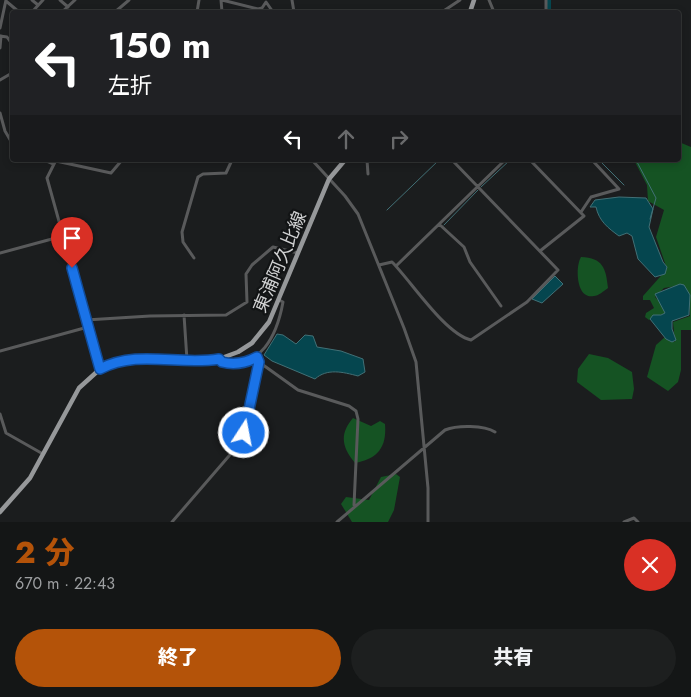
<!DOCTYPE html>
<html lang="ja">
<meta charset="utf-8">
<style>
body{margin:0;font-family:Jost,"Noto Sans JP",sans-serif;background:#1d1f1f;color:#f1f3f6;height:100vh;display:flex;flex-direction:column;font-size:19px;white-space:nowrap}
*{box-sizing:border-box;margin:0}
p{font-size:16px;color:#9d9fa1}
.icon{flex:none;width:28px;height:28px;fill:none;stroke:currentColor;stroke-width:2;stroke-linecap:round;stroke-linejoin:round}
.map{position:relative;height:522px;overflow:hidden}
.drawer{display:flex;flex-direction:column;background:#141616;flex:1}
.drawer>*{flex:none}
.banner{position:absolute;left:10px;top:10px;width:671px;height:152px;border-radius:5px;box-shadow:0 2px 8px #0003,0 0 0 1px #333535;background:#202124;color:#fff;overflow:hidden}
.pin{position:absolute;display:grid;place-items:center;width:42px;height:42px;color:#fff;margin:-51px -21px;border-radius:50% 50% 50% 0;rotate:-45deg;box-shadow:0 0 5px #0007}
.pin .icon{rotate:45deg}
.me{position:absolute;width:55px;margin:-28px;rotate:11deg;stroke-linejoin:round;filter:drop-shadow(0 0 4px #0008)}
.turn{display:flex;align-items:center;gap:18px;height:105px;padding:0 15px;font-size:22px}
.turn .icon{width:65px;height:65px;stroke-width:2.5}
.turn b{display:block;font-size:35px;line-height:42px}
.lanes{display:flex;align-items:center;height:48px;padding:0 15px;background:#0003;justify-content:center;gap:25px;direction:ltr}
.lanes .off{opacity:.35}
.round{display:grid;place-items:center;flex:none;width:52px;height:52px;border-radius:26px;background:#1d1f1f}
.overview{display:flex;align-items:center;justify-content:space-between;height:85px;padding:0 15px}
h1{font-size:30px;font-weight:800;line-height:38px;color:#b45309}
.action{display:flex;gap:10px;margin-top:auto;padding:10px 15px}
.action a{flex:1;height:58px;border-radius:30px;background:#b45309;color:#fff;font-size:20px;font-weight:800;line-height:58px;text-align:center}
.action a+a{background:#1d1f1f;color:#f1f3f6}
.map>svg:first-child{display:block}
.forest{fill:#155323}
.water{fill:#05464f;stroke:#427076}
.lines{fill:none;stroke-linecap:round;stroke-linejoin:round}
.stream{stroke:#427076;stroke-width:1}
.river{stroke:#05464f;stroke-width:6}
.minor{stroke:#595a5b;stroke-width:3}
.major{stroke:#96989a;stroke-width:4.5}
.route-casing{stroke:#114b97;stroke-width:12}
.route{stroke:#1a73e8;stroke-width:9}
.labels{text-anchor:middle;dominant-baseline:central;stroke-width:4.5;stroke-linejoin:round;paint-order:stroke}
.street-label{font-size:18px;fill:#d0d1d2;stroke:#121415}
</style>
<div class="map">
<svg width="691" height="522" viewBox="0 0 691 522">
<rect width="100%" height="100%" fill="#1b1d1e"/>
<path class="forest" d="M679,142L691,147V330H681V370L678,382L668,391L647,377L656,345L665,337L675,342L673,322L690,316L689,299L683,285L664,288L655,297L663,305L666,313L653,317L649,320L645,317L646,313L654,308L650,300H643V296L667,269L656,237L664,210L648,201L647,185L634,160H679Z
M581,257C603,258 606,268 608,288C604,291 598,296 594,296C576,300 575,267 581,257Z
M589,354L608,358L632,372L634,389L632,399L601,400L577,382L578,369Z
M353,418L371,426L380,421L385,424C387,448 377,459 355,463C342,448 339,434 353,418Z
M396,474L400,477L394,510L388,522H352L341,504L346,497L369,500L381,477Z"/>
<path class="water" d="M619,197L646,198L653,209L649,227L663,262L667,267L665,274L655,277L638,259L632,236L627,233L619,236C608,228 599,221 596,207H590L595,200Z
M555,276L563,284L542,303L532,299Z
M680,284L684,285L690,295L689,313V315L672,321V329L676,340L672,342L666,339L650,319L653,315H661L665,313L655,294Z
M277,334L283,335L296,344L305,335L313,336L317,347L341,351L363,359L365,372L358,376C343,372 327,368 315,379L272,361L264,355Z"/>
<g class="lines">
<path class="stream" d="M599,160L624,185
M636,160L656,198L650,219
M481,187L510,160
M387,210L439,160
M444,225L478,190"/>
<path class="river" d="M548,12V0"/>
<path class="minor" d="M32,0L38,5
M60,0L68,7
M221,0L222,12
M222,0L258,9L262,8L266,2L273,12
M292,0L294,12
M489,0L494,12
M546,0V12
M6,1L19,12
M32,12L43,0
M62,12L75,0
M115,12L129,0
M197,12L199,0
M442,12L460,0
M0,28L6,0
M0,36L7,37L12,44
M0,48L1,36
M0,80L12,73
M0,113L5,131L12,143
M44,160L53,164
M56,160L47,178L100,369
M312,160L345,196L358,214L404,328L416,362L428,488V522
M367,160L368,174
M530,160L584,216L540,251
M56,161L111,173L122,160
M581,212L591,197L619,189L592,160
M439,224L464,247L470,262L501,306
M0,253L63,236
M194,258L183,242L182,232L198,177L203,174L226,173L232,160
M379,265L392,262C411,281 445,334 471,340L527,302L558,270L452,160
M396,266L505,160
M184,315L187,360
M86,320L150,316L226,315L247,302L246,274L252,265L273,247L298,253
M0,351L88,327
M219,359L222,362C261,370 277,335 283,302L279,300
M259,362L298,390L349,406L356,411L358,419L354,505
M0,414L6,433L43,454
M172,522L241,442L259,362L257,357
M337,522L445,430C457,425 484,425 495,432
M624,522L634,518L638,522"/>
<path class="major" d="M470,12L474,0
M0,512L30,478L79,388L100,369L121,360L137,358L199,361L219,359L238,352L252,343L269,322L329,179L345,160"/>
</g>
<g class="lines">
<g class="route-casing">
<path id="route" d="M72,268L100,369C138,349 179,366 219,359L222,362C234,365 246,363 257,357L259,362L244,433"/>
</g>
<use href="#route" class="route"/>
</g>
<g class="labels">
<g class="street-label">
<text transform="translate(280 262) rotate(-67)">東浦阿久比線</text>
</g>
</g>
</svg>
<div class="pin" style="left:72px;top:268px;background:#d93025"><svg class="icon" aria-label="arrive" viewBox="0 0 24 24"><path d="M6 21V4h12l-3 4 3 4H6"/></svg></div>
<svg class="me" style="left:244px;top:433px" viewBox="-20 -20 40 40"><circle r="17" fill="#1a73e8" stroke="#fff" stroke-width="3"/><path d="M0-11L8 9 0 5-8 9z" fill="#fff"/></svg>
<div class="banner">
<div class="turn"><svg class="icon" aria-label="left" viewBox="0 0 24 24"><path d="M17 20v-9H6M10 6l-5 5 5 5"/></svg><div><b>150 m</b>左折</div></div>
<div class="lanes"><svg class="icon" aria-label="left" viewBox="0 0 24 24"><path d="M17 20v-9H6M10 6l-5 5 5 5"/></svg><svg class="icon off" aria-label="ahead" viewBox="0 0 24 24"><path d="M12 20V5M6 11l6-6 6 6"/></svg><svg class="icon off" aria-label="right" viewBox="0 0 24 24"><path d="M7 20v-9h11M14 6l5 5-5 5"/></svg></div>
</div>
</div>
<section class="drawer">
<div class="overview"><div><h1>2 分</h1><p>670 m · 22:43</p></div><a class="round" style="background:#d93025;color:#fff"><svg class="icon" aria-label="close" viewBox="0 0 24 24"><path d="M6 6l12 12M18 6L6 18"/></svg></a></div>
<div class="action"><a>終了</a><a>共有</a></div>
</section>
